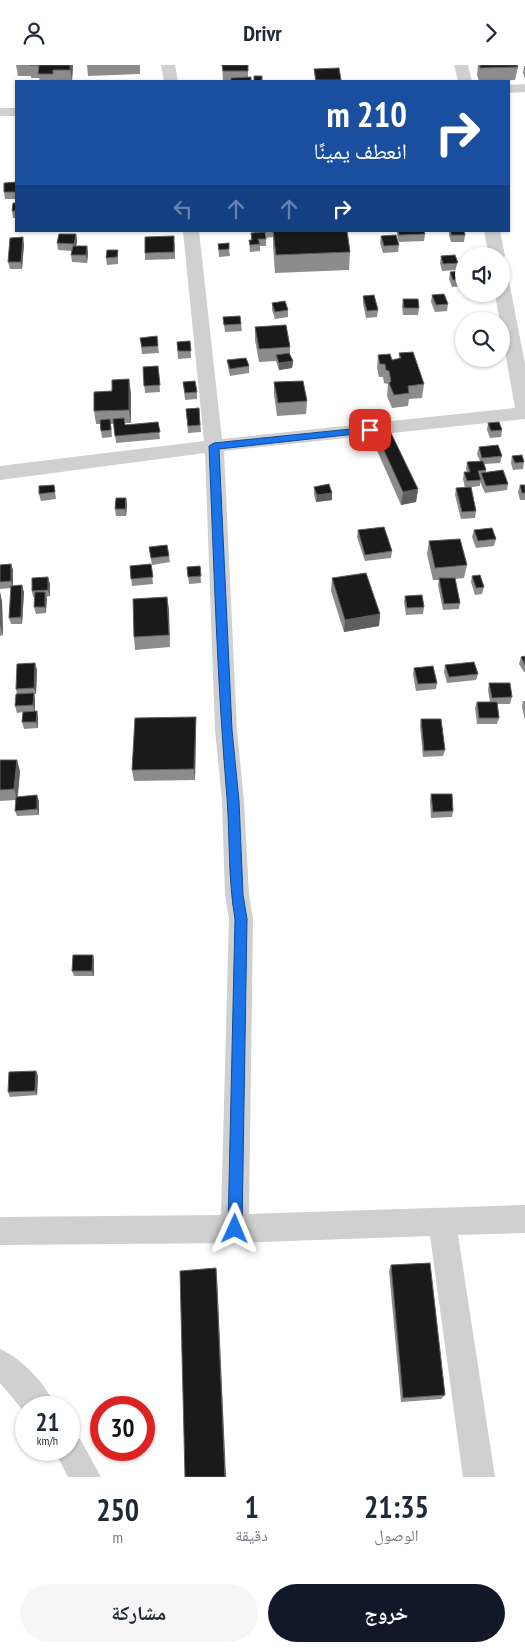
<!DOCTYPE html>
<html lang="ar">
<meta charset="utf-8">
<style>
body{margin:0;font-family:"PT Sans Narrow","Noto Naskh Arabic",sans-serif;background:#f6f6f7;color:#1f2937;direction:rtl;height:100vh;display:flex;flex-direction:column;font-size:19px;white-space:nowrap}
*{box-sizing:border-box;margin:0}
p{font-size:16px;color:#747a83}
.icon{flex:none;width:28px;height:28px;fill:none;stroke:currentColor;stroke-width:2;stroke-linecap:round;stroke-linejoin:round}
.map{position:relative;height:1412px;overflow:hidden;direction:ltr}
.side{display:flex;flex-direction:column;background:#fff;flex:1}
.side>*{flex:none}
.hud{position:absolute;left:15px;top:15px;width:495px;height:152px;border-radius:0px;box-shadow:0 1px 4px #0004;direction:rtl;background:#1a4fa0;color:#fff;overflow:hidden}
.tools{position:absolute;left:455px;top:182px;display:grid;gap:10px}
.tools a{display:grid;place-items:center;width:55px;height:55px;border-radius:50%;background:#fff;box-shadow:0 1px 4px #0004;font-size:25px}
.speed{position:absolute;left:15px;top:1331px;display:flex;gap:10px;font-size:25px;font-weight:700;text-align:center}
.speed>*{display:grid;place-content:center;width:65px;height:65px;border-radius:50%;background:#fff;box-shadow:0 1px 4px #0004;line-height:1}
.speed small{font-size:12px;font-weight:400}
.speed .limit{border:8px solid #d22;background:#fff;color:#111}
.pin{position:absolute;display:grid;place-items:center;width:42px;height:42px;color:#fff;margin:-21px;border-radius:10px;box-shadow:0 2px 8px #0006}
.me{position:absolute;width:55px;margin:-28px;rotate:1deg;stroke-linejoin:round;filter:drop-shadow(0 0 4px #0008)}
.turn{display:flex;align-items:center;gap:18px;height:105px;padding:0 20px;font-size:22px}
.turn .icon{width:65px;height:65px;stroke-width:2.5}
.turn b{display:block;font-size:35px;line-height:42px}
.lanes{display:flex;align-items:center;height:48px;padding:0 20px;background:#0003;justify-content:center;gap:25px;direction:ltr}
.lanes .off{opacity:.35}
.eta{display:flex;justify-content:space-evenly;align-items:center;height:85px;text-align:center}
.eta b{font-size:30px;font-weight:800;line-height:35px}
.cta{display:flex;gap:10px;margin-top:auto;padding:10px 20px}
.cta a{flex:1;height:58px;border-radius:30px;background:#111827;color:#fff;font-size:20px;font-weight:800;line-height:58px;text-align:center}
.cta a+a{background:#f6f6f7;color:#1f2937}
header{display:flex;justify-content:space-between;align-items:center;height:65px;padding:0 20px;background:#fff;font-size:22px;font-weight:800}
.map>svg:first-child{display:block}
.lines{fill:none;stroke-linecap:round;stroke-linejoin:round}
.street{fill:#d0d0d0;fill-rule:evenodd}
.wall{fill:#8c8c8c}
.shaded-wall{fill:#5f5f5f}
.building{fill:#1a1a1a;stroke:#5f5f5f}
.route{fill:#1a73e8;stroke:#114b97}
</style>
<header><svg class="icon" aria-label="forward" viewBox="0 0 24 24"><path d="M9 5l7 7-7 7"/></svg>Drivr<svg class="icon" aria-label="person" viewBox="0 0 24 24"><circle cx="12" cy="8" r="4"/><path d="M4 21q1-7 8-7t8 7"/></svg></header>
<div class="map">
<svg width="525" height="1412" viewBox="0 0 525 1412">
<rect width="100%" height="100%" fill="#fff"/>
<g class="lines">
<path class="street" d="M161,0H175L178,16H164Z
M454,0H468L472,16H458Z
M525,19V27L509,28V20Z
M0,43H16V51H0Z
M183,166H199L222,374L515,343L495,229H501V211L507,212L509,216L525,299V354L224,386L237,665L244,736L249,830L253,854L249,1149L525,1140V1168L458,1170L495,1412H463L430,1171L235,1178L0,1180V1152L221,1150L229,854L225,830L222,736L215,665L205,388L0,415V401L204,376Z
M484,166H500L505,191L503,194L501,191H489Z
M0,1284C21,1293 48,1320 55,1342H26V1349L0,1318Z
M69,1370L80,1374L101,1412H68L54,1385H69Z"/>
</g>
<path class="wall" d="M16,0H73L72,16H40L39,13H31V11H18Z
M87,0H140V9L88,11Z
M222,0H248V12L251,16H223Z
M478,0H517L518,2L515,15L479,16L477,10Z
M524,1H525V14L523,8Z
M314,4L341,15V16H315Z
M16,117V134H5L4,127Z
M16,138V153H13L12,146Z
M263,166H347L350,187L349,205L275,208L273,180V172L266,173V181H260V186L250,187L249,175H251V168L263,167Z
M397,166H424L425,169L424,176L399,177L397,170Z
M449,166H464L465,170L464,177H451L449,170Z
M76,169L77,176L76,181H87L88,188L87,198L72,197L71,190L72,186L58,185L57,178Z
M381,171L399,180L398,187L383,188L380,178Z
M175,178V194L145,195V188Z
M24,179L22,204H10L8,197Z
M218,179L229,184L230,191L219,192Z
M118,185V199L107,200L106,193Z
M441,191L458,198L457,205L442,206L440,198Z
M464,206V221L452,222L449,214L450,207Z
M432,230L448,239L447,246L435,247L431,237Z
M363,231L378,245L377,252L366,253L363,238Z
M403,234L419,243L418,250H403L402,241Z
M272,238L288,245V252L275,254L272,245Z
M223,252L241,259L242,266L225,267Z
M255,262L290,282V291L293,296L292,303L279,305L276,296L259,297L255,275Z
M140,273L158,281L159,288L142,289Z
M190,276L191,293L178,294L177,277Z
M399,288L424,319L422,333L409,334L408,341L392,343L387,331L388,319L384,318L383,312H379L377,303L378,290L392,295L399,294Z
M227,295L249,301V308L230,311L228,302Z
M158,301L160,327L145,328L143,302Z
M183,317L197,327V334L185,335Z
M274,317L307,336L306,349L277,351L274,330Z
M131,328V358H124L125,360L158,357L160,374L116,378L114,359H111L112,372L102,373L100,359H96L94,346Z
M199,343L201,367L188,368L186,344Z
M488,358L502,365L501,372L490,373L487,365Z
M376,368L418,424L416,437L401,440L375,381Z
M479,382L502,391L500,398L484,399L486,405V408L508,419L507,425L485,428L480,417V421L465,423L463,414L464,407H467L466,404L467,397L480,396L477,389Z
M512,391L524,397L523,404L513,405L511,398Z
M54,420L56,434L41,436L39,429Z
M520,420H525V435H520L518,427Z
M314,422L332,428V435L316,437L314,429Z
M456,423L476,446L475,453L461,454L455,430Z
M126,433L127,440L126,451H116L115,444Z
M358,465L392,486L391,493L365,496L357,472Z
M474,465L496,474L494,481L476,483L472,472Z
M429,476L467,500L464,513L455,514L460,538L459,544L443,545L438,520L439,515H433L427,489Z
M149,482L169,491L170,497L152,500Z
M11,499L13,505V521L24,527L22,559H11L9,553L11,523L0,524V500Z
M151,499L153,519L132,521L130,501Z
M200,501L201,518L189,519L187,502Z
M472,511L484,522L482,529L475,530L471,517Z
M332,513L380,549L379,561L344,567L331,526Z
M50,519V531L46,532V548L36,549L34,542L35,532H33L32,526Z
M0,527L2,537L3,570L0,571Z
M405,531L424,542L423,549L406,550L404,537Z
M167,532L170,582L135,585L134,572Z
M525,591V607H524L519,599L521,592Z
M35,598L37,605L36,629H34L35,634V646H37L38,652V663L24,664L22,657L23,647L17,648L15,641L17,629L16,624Z
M445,600L478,609L476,615L447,618L444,607Z
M414,603L437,618L436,624L416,626L413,609Z
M489,618L512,632L510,639H497L499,653L497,659H477L475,643L477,637H490L488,625Z
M523,636H525V655L522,642Z
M421,654L445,685L443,691L423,692L420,660Z
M196,664L195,715L134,716L132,705Z
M0,695L20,706L18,732L39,736V750L17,751L15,746L16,735L0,736Z
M431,729L453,746L452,752L431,753L430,735Z
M94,895V911H74L72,906Z
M36,1006L38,1011L37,1030L10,1032L8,1027Z
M391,1200L445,1330L441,1334L401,1337L389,1206Z"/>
<path class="shaded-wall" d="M70,0H73L72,16L70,5Z
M76,169L77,176L75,186L74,179Z
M23,172L24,179L22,204L21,197Z
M87,181L88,188L87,198L86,190Z
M293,296L292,303L279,305V298Z
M129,314L131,328V358L129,345Z
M418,424L416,437L401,440L403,427Z
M332,428V435L316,437L317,430Z
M126,433L127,440L126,451L125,444Z
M11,499L13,505V522L11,516Z
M48,512L50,519V531L48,525Z
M22,520L24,527L22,559L21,552Z
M0,527L2,537L3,570L0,560Z
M45,527L47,534L46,548L45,542Z
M167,532L169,544L170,582L169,570Z
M380,549L379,561L344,567L345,555Z
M35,598L37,605L36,629L34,623Z
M34,628L35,634V647L33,640Z
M37,646L38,652V663L36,657Z
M196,652V664L195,715L194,704Z
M17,695L20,706L17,735L14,724Z
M37,730L39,736V750L37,744Z
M93,890L94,895V911L92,906Z
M36,1006L38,1011L37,1030L35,1026Z
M216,1203L217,1211L226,1412H225Z"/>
<path class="building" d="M29,0H70V5H53V9H38L39,0Z
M222,0H248V6H223Z
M480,0H517L518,2L480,3Z
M339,3L341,15H316L314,4Z
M254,11H262V16H254Z
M251,12V16H231V13Z
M16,117V127H4V118Z
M13,138H16V146H12Z
M273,166H347L350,187L276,190Z
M398,166H424L425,169L399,170Z
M451,166H464L465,170H451Z
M265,167L266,174H258L260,179L250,180L249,175H252L251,168Z
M59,169H76L74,179L57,178Z
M396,170L399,180L384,181L381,171Z
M174,171V187L145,188V172Z
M23,172L21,197H8L10,173Z
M229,178V184L219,185L218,179Z
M73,181H87L86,190H71Z
M107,185H118L117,192L106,193Z
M455,190L458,198L443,199L441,191Z
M464,206V214L453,215L450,207Z
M444,229L448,239L436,240L432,230Z
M374,230L378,245L367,246L363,231Z
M403,234H418L419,243H404Z
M285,236L288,245L275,247L272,238Z
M240,251L241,259L224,260L223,252Z
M286,260L290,282L259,284L255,262Z
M157,271L158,281L142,282L140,273Z
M190,276L191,286H178L177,277Z
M413,287L424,319L408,321L409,328L394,330L389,318L391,316L389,306L386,305L385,299H380L378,290L390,289L392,295L401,293L399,288Z
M289,288L293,296L279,298L276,290Z
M246,293L249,301L230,304L227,295Z
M158,301L160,320L144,321L143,302Z
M129,314V345L94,346V327L112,326V315Z
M195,316L197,327L185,328L183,317Z
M303,316L307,336L278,338L274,317Z
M199,343L200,360L188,361L186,344Z
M124,353L125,360L158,357L160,367L115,371L113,354Z
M110,354L111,365L101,366L100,355Z
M499,357L502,365L491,366L488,358Z
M390,366L418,424L403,427L376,368Z
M498,380L502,391L482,393L479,382Z
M522,390L524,397L515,398L512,391Z
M483,396L486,405L478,406L481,415L467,416L464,407H470L467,397Z
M503,405L508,419L486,421L481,408Z
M329,419L332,428L317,430L314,422Z
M54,420L55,427L39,429V421Z
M520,420H525V428H522Z
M471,422L476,446L462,447L456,423Z
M116,433H126L125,444H115Z
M384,462L392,486L365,490L358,465Z
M492,463L496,474L478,476L474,465Z
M460,474L467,500L435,503L429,476Z
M167,480L169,491L151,493L149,482Z
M11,499V516L0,517V500Z
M151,499L153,512L131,514L130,501Z
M200,501L201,511L188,512L187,502Z
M366,508L380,549L345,555L332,513Z
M480,510L484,522L476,523L472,511Z
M48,512V525L32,526V513Z
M439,513H455L460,538L444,539Z
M22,520L21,552L9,553L11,521Z
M35,527H45V542H34Z
M422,530L424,542L407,543L405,531Z
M167,532L169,570L134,572L133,534Z
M525,591V600L521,592Z
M474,597L478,609L449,612L445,600Z
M35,598L34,623L16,624L17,599Z
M433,601L437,618L418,619L414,603Z
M489,618H510L512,632L492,633Z
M34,628L33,640L15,641L16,629Z
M477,637H497L499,653H479Z
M37,646L36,657H22L23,647Z
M196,652L194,704L132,705L135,653Z
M421,654H441L445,685L424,686Z
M0,695H17L14,724L0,725Z
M431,729H452L453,746L433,747Z
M37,730V744L15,746L16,732Z
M73,890H93L92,906H72Z
M36,1006L35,1026L8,1027L9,1007Z
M430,1198L445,1330L403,1333L391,1200Z
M216,1203L225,1412H185L180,1206Z"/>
<path class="route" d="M370,362L374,365L373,367L219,384L232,665L239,736L243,830L247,854L242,1164L240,1169L235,1171L230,1169L228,1164L235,854C228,814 230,773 227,733C217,616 214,499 209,381L214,378Z"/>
</svg>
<div class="tools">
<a><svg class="icon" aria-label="sound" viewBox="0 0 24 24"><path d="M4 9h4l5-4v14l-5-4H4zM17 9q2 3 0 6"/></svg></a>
<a><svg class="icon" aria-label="search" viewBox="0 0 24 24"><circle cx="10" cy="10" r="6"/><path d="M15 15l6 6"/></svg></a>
</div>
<div class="speed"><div>21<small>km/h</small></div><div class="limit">30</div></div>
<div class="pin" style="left:370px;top:365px;background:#d93025"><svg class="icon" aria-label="arrive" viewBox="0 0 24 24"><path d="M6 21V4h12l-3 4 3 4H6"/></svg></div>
<svg class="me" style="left:235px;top:1164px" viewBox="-20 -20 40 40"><path d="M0-17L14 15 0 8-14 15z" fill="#1a73e8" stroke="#fff" stroke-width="4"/></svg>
<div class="hud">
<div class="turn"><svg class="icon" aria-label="right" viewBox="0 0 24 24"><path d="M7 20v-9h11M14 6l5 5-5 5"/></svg><div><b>210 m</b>انعطف يمينًا</div></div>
<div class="lanes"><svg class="icon off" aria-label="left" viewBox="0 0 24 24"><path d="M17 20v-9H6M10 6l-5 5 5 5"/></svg><svg class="icon off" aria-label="ahead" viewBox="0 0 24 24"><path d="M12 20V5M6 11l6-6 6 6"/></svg><svg class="icon off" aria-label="ahead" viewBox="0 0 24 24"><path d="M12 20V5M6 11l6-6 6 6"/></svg><svg class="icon" aria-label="right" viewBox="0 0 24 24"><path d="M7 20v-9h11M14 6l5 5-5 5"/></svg></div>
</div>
</div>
<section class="side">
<div class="eta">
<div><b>21:35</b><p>الوصول</p></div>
<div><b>1</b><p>دقيقة</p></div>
<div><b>250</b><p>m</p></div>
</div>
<div class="cta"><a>خروج</a><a>مشاركة</a></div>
</section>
